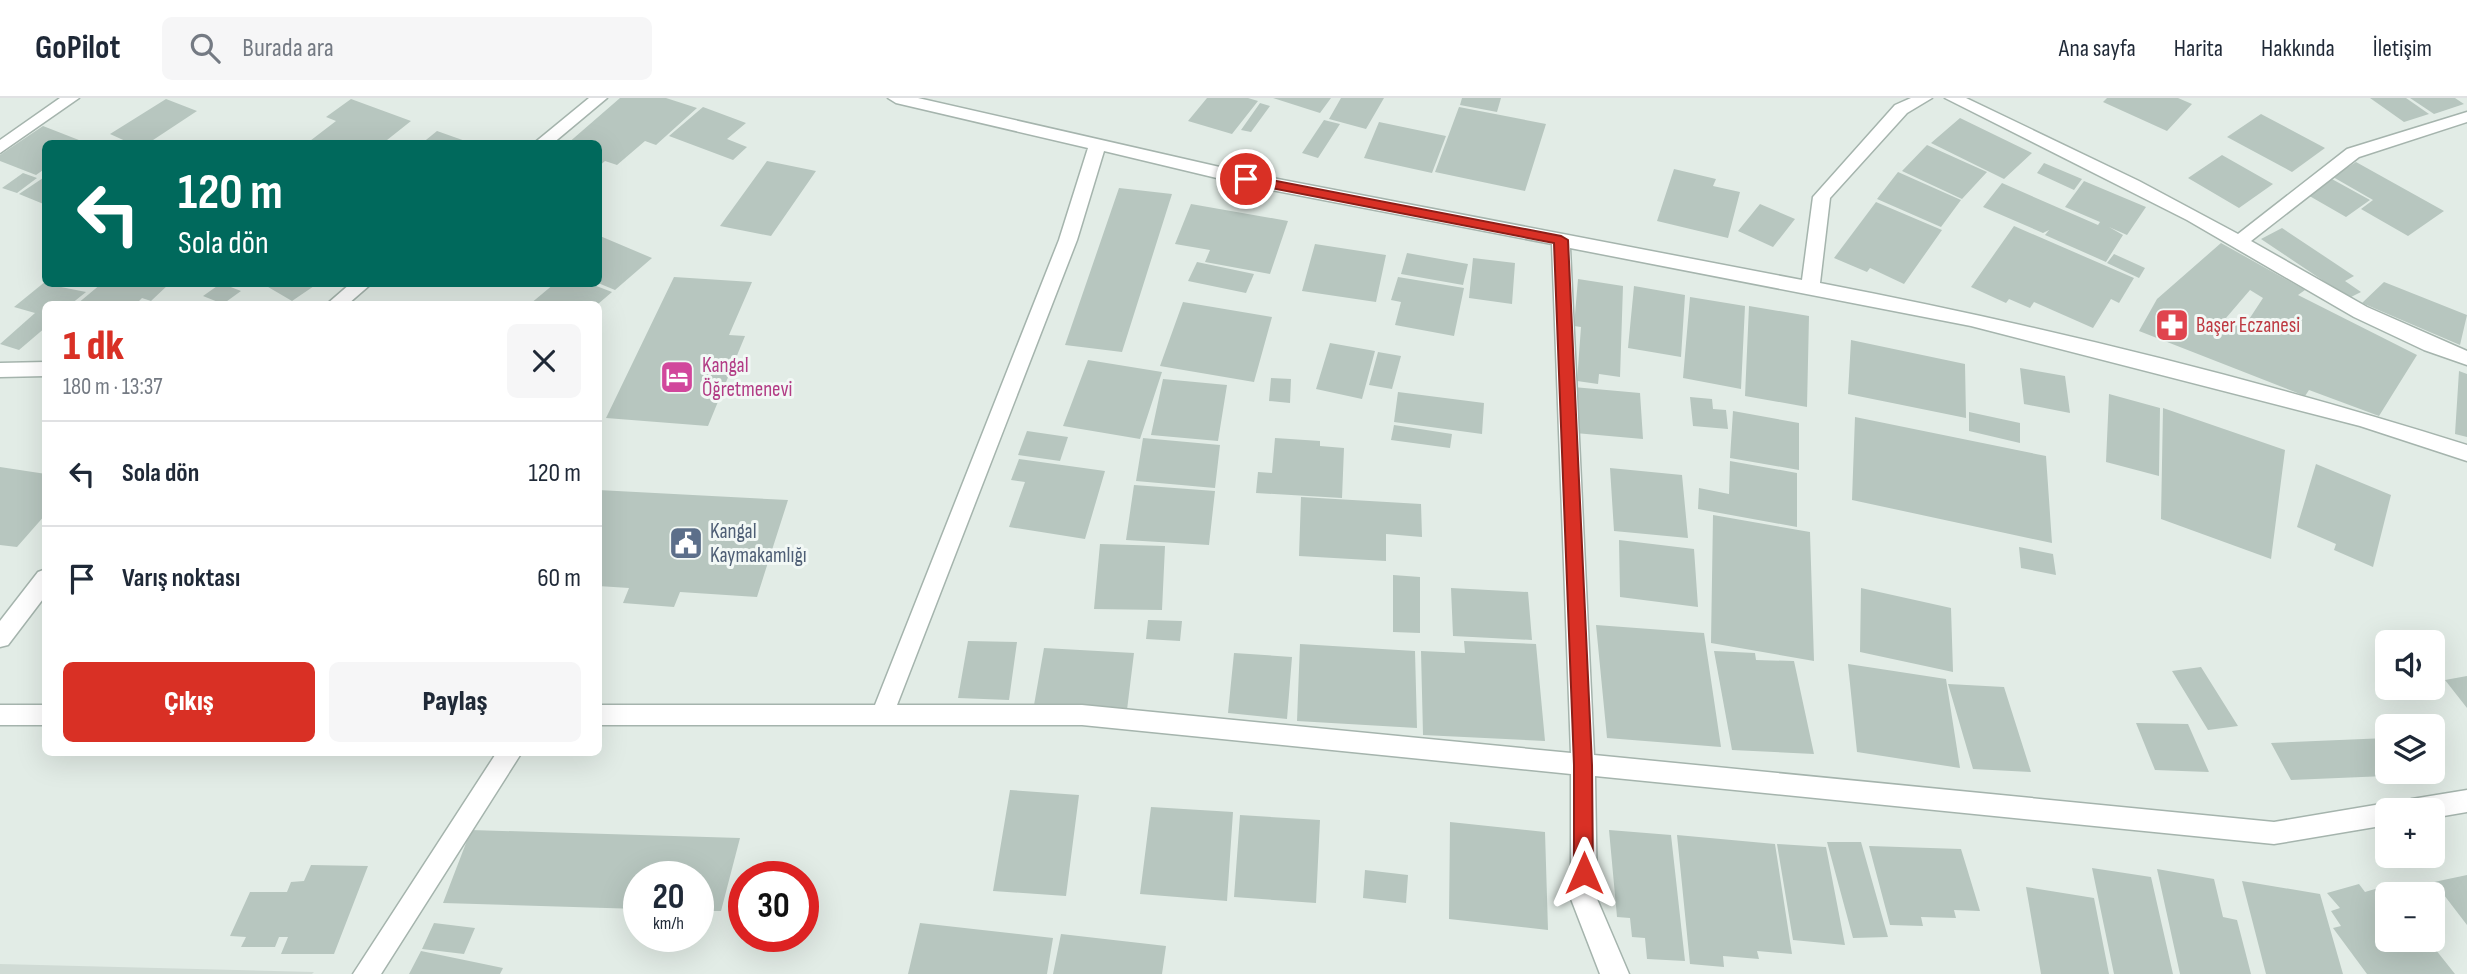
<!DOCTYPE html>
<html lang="tr">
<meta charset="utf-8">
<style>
body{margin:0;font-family:"Sofia Sans Condensed",sans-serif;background:#f6f6f7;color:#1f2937;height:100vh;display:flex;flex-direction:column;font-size:26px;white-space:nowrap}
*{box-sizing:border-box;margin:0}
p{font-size:23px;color:#747a83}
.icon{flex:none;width:38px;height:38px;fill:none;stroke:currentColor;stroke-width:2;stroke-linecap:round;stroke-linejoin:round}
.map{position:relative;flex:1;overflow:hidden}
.side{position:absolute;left:42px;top:203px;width:560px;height:455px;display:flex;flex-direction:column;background:#fff;border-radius:10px;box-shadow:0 7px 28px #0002}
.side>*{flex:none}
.hud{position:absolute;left:42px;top:42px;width:560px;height:147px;border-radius:10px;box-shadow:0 7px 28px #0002;background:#00695c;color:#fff;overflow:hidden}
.fabs{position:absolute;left:2375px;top:532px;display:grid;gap:14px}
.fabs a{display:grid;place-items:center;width:70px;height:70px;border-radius:10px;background:#fff;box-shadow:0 7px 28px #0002;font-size:35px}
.speed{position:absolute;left:623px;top:763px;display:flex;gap:14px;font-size:35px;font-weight:700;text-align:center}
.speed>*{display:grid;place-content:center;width:91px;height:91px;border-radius:50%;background:#fff;box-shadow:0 7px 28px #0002;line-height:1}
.speed small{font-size:18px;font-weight:400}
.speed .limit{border:10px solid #d22;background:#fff;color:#111}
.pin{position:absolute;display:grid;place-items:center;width:60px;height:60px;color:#fff;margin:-30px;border:4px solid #fff;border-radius:50%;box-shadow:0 2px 7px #0007}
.me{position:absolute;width:77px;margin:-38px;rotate:0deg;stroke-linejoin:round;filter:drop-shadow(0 0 5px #0008)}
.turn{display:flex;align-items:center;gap:24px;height:147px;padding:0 21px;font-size:32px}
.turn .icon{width:91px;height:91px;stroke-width:2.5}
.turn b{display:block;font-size:49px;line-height:60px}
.round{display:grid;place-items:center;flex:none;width:74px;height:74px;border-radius:10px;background:#f6f6f7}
.head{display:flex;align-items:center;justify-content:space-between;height:119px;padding:0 21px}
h1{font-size:42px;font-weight:800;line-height:52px;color:#d93025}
.button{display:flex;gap:14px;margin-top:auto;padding:14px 21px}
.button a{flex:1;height:80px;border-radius:10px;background:#d93025;color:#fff;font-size:28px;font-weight:800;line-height:80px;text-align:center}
.button a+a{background:#f6f6f7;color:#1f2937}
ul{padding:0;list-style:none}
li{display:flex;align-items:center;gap:21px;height:105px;padding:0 21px;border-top:2px solid #e0e1e3}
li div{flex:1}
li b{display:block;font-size:26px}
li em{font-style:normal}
header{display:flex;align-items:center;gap:42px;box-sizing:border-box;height:98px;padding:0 35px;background:#fff;border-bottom:2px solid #e0e1e3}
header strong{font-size:33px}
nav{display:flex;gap:38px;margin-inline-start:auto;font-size:24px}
.search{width:490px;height:63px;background:#f6f6f7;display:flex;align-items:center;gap:18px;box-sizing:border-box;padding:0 24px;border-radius:10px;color:#747a83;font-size:26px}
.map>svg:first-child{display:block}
.built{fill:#d0dbd5}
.building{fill:#b7c6bf;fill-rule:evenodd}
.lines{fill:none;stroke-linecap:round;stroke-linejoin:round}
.minor-casing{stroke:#a5b4ad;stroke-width:3}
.minor{fill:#fff;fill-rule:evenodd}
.route{fill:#d93025;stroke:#8d1f18;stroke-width:2}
.labels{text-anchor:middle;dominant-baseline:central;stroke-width:6;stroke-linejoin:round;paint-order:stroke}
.health-label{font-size:21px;fill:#be3a42;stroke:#f2f8f5;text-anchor:start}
.hotel-label{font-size:21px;fill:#b23c85;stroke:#f2f8f5;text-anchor:start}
.service-label{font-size:21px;fill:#4e5e75;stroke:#f2f8f5;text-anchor:start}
</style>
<header>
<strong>GoPilot</strong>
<div class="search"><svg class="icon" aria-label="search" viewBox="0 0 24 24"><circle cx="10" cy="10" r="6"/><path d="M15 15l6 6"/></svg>Burada ara</div>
<nav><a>Ana sayfa</a><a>Harita</a><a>Hakkında</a><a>İletişim</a></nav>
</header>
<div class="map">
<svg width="2467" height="876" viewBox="0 0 2467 876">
<rect width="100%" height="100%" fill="#e2ece6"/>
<path class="built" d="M0,866L314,874L312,876H0Z"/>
<path class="building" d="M620,0H666L697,10L656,47L645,43L617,67L605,63L598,69V46H567Z
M1207,0H1248L1258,3L1232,36L1188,23Z
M1273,0H1331L1320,15Z
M1341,0H1384L1366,31L1329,21Z
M1462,0H1501L1497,14L1460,7Z
M2107,0H2178L2192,6L2167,33L2103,4Z
M2370,0H2406L2429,16L2404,24Z
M2410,0H2455L2464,6L2434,16Z
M166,1L197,13L147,46H132L110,36Z
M351,1L411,23L382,46H306L336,23L326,19Z
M1260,5L1270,8L1251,34L1241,32Z
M703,9L746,25L727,41L747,49L733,62L669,38Z
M1459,9L1546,26L1525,93L1435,74Z
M2261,16L2325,50L2292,74L2227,39Z
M1960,20L2032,55L2004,81L1931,45Z
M1324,22L1340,26L1318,60L1302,55Z
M1379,24L1446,38L1432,75L1364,60Z
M43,28L84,44L46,46V70L36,77L0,63V57Z
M437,33L471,45V46H421Z
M1927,47L1987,74L1962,101L1902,73Z
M2222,57L2273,86L2239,110L2188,80Z
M767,63L816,73L771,138L720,128Z
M2356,64L2444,113L2408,138L2361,111L2373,102L2333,79Z
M2044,65L2082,81L2074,92L2037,75Z
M1674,71L1716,81L1713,88L1740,94L1728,140L1657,123Z
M1898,74L1961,102L1941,129L1877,101Z
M23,75L37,80L17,95L2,90Z
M46,78V107L19,96Z
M2330,80L2370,102L2346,119L2306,96Z
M2084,83L2146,109L2127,137L2109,129L2123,137L2106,164L2045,137L2049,132L2043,135L1983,109L2002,85L2098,127L2100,124L2065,109Z
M1119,90L1172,96L1122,254L1065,247Z
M1876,104L1942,132L1904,186L1870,170L1867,174L1834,160Z
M1191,106L1288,123L1270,176L1205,164L1210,152L1175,146Z
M1760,106L1795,121L1773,149L1738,133Z
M2014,128L2134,180L2119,205L2111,201L2093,230L2034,204L2030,210L2009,201L2006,205L1971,189Z
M2282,130L2354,178L2345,183L2361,194L2349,200L2261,141Z
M600,138L652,160L615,192L598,185Z
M2221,145L2305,192L2298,197L2417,257L2379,318L2309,292L2305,298L2139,233L2157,201ZM2250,192L2263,200L2244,229L2226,220Z
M1315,146L1386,157L1376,204L1302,193Z
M1407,155L1468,166L1463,187L1401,176Z
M2114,156L2145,170L2139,180L2107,165Z
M1473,160L1515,165L1512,206L1469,200Z
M1197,164L1254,176L1246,195L1188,183Z
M674,179L752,184L729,237L745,238L708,328L606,320Z
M1398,179L1464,190L1454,238L1395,227L1401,204L1391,202Z
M1578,181L1623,188L1620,279L1599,276L1598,286L1577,283L1581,229L1574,228Z
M46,183V186L86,194L71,206H46V229L19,252L0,246L35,215L14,209Z
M2384,184L2467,217L2460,247L2362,205Z
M101,186H169L151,203L142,200L136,206H77Z
M220,186H223L241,193L223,206L203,198Z
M263,186H317L292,203Z
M554,186H591L612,194L598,206H530Z
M1634,188L1685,197L1681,259L1628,250Z
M1690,199L1745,208L1741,291L1683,280Z
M1183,204L1272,219L1254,284L1160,268Z
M1749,208L1809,218L1807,309L1745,298Z
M1851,242L1965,266L1966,320L1848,296Z
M1330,245L1375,253L1362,301L1316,291Z
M1378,254L1401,258L1392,291L1369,287Z
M1088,262L1162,274L1140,341L1063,328Z
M2020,270L2065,278L2070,315L2024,306Z
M2459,273L2467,276V339L2455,336Z
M1271,280L1291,281L1290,305L1269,303Z
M1163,281L1227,287L1218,343L1151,337Z
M1573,289L1640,295L1643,341L1575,335Z
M1398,294L1484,305L1482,336L1394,324Z
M2109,296L2160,310L2159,378L2106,364Z
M1690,299L1712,301L1713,311L1726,312L1728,331L1693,328Z
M2163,310L2285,352L2271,461L2161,421Z
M1733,313L1799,325V372L1730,360Z
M1969,314L2020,325V345L1969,333Z
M1855,319L2046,358L2052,445L1852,402Z
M1394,327L1452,336L1450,350L1391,342Z
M1027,333L1068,339L1060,363L1018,357Z
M1143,340L1220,347L1215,390L1136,383Z
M1275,340L1320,343V348L1344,350L1342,400L1256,395L1258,374L1272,375Z
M1019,361L1105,373L1085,441L1009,429L1025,384L1011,382Z
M1730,363L1797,375V429L1698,411L1699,390L1729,396Z
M2316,366L2391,397L2373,469L2334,452L2336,446L2297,429Z
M0,369L46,376V416L17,449L0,447Z
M1610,370L1682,377L1688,440L1614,433Z
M1134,387L1215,393L1209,447L1126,442Z
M598,392L788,402L757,499L680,494L674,509L623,505L629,490L598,488Z
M1301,399L1421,406L1422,439L1386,436V463L1299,458Z
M1713,417L1810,434L1814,563L1711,545Z
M1619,442L1694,451L1698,509L1620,499Z
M1100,446L1165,448L1162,512L1094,511Z
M2019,449L2053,456L2056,477L2021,470Z
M1393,477L1420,479V535L1393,534Z
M1451,490L1528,494L1532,542L1453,538Z
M1861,490L1951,510L1953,574L1860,554Z
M1148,522L1182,523L1180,543L1146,541Z
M1596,527L1704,535L1721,649L1607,640Z
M968,543L1017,544L1009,602L958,600Z
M1464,543L1536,546L1545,643L1423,637L1421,553L1465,555Z
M1300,546L1415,553L1417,630L1297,623Z
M1044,550L1134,555L1127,612L1034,607Z
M1714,553L1755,555L1756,562L1794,563L1814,656L1732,652Z
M1234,555L1292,559L1287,621L1228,615Z
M1848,566L1946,581L1960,670L1857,654Z
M2201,569L2238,628L2208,632L2172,573Z
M2467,578V610L2445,582Z
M1948,586L2004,589L2031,674L1973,671Z
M2136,625L2188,626L2209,674L2155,672Z
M2387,640V674L2433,676L2291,682L2271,645Z
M1010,692L1079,697L1066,798L993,793Z
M1151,709L1233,714L1227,803L1140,796Z
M1240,717L1320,722L1316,805L1234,799Z
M1450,724L1545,734L1548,832L1449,821Z
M471,732L740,740L721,813H698V779H639V811L443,805Z
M1609,732L1671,737L1685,863L1647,861L1645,840L1632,839L1630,820L1617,819Z
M1677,737L1775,746L1792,856L1757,853L1759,861L1723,858L1724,869L1690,866Z
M1827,744H1861L1888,839L1853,840Z
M1777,746L1826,749L1845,847L1793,842Z
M1869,748L1961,751L1980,813L1954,812L1956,820L1921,819L1923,828L1890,827Z
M311,767L368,768L334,856H281L288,839H279L275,849H241L246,839L230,838L250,794H287L291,784L304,783Z
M2092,770L2151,779L2173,876H2114Z
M2157,771L2214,781L2223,819L2237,822L2251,876H2180Z
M1365,772L1408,777L1406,805L1363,800Z
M2467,777V827L2434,784Z
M2242,783L2320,796L2343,876H2266Z
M2359,786L2365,794L2385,788L2391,796H2387V842H2428L2455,876H2367L2333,830L2341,828L2331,813L2340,810L2327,795Z
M2026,789L2094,800L2109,876H2041Z
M434,825L475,830L464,856L422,851Z
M920,825L1053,840L1047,876H908Z
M1061,836L1166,848L1162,876H1053Z
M421,853L503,870L500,876H409Z"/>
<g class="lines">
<g class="minor-casing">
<path id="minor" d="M60,0H79L0,55V42Z
M589,0H607L552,46H533Z
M888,0H918L1246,75L1802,182L1813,99L1895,7L1911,0H1932L1907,15L1830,100L1820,185C2038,227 2255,280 2467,347V363L2360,328L1971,228L1570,150L1594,657L2274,724L2387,705L2397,712H2387V727L2274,746L1595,678L1597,801L1629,876H1600L1571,801V676L1082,627H598V607H875L1059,142L1088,50L896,5ZM1104,53L1246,87L1552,146L1571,655L1082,607H897L1077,142Z
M1945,0H1966L2139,83L2238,136L2347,51L2467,14V24L2359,59L2251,143L2367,209L2467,253V267L2424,252L2354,219L2187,122Z
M350,186H371L348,206H327Z
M46,264V278L0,279V265Z
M46,471V497L8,547L0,549V523L38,474Z
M0,607H46V627H0Z
M497,654H522L381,876H353Z
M2467,692V714L2432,720V712H2400L2403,704L2412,701Z"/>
</g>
<use href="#minor" class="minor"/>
</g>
<path class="route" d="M1246,77L1561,138L1568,142L1592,667L1593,775L1590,781L1584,783L1577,781L1574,775V667L1554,145L1241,84V78Z"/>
<defs>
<g id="pharmacy-square" transform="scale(1.75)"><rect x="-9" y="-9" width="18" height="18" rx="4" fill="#e0444e" stroke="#f2f8f5"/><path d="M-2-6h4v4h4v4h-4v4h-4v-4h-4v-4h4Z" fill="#fff"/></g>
<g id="hotel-square" transform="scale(1.75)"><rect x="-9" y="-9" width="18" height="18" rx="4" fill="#d1479c" stroke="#f2f8f5"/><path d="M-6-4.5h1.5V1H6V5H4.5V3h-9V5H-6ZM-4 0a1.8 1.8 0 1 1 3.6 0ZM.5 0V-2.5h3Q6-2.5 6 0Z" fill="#fff"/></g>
<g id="civic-square" transform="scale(1.75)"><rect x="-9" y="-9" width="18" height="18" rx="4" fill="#5c6f8a" stroke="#f2f8f5"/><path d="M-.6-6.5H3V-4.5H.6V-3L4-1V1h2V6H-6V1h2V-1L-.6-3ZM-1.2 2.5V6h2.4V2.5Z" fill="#fff"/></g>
</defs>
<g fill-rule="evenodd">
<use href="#pharmacy-square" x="2172" y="227"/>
<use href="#hotel-square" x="677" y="279"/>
<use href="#civic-square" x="686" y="445"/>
</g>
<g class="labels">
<g class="health-label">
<text x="2196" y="227">Başer Eczanesi</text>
</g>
<g class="hotel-label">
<text x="702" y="267">Kangal<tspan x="702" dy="24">Öğretmenevi</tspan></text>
</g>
<g class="service-label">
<text x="710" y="433">Kangal<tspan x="710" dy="24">Kaymakamlığı</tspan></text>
</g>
</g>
</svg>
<div class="fabs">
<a><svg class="icon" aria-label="sound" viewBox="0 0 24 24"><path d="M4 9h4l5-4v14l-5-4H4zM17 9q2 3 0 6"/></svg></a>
<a><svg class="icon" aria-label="layers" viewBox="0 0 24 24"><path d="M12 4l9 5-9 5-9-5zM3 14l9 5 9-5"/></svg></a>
<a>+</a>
<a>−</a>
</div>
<div class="speed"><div>20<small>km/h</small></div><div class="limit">30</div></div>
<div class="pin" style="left:1246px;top:81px;background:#d93025"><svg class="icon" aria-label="arrive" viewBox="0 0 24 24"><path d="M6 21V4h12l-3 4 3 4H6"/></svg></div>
<svg class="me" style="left:1584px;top:775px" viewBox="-20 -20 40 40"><path d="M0-17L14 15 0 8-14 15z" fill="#d93025" stroke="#fff" stroke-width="4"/></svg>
<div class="hud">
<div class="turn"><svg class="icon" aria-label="left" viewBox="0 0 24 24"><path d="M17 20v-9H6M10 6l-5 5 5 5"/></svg><div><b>120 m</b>Sola dön</div></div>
</div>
<section class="side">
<div class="head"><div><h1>1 dk</h1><p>180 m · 13:37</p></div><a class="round"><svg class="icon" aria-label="close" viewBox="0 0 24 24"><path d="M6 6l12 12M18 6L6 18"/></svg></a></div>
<ul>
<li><svg class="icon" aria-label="left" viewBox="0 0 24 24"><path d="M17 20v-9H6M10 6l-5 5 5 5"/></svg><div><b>Sola dön</b></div><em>120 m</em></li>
<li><svg class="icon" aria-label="arrive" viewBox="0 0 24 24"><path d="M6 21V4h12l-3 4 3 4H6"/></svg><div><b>Varış noktası</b></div><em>60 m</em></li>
</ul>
<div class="button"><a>Çıkış</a><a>Paylaş</a></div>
</section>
</div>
